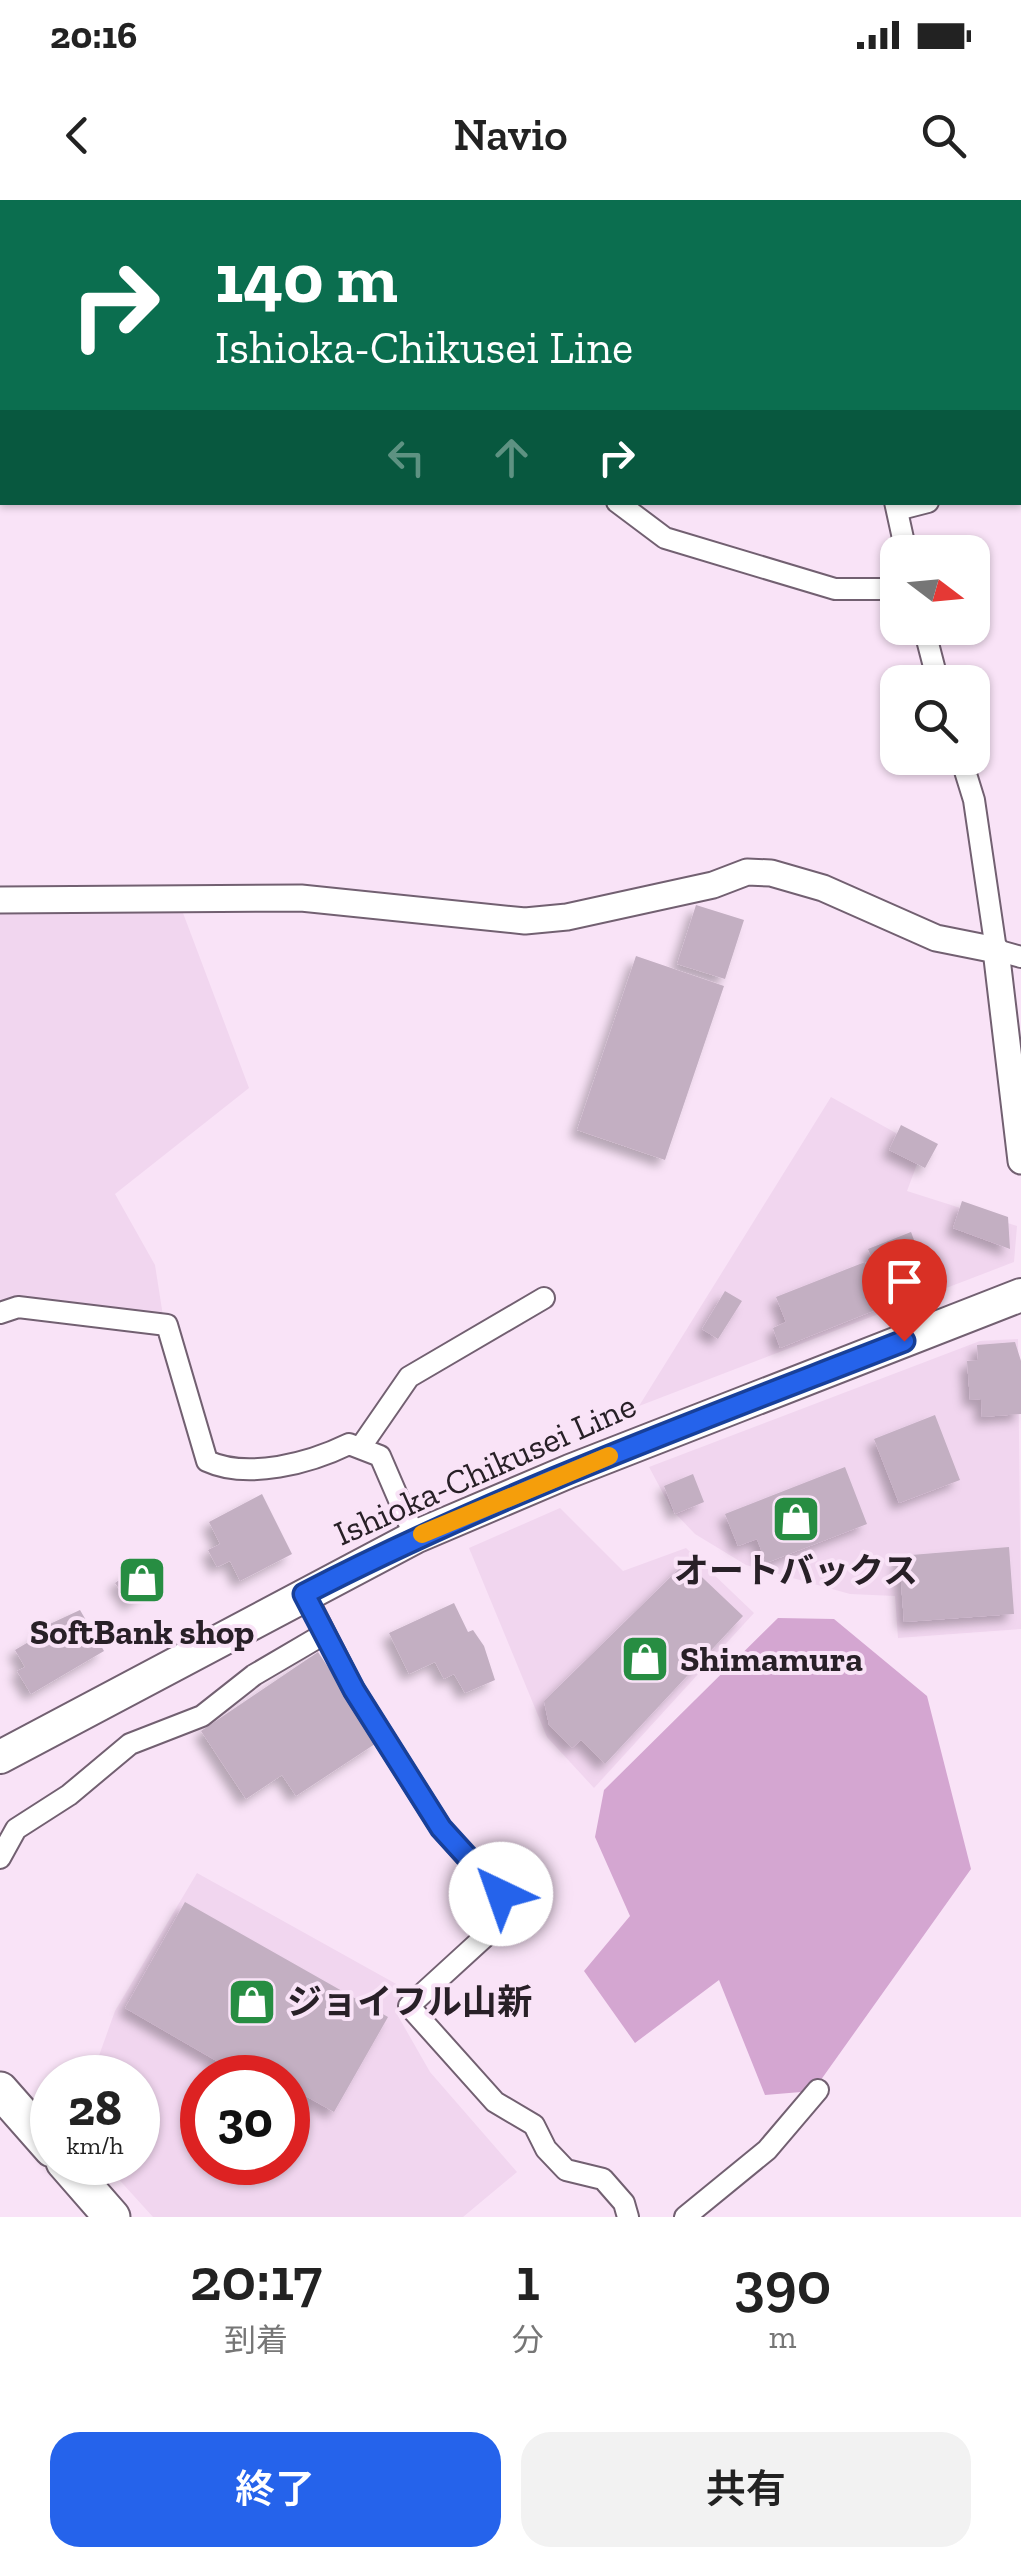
<!DOCTYPE html>
<html lang="ja">
<meta charset="utf-8">
<style>
body{margin:0;font-family:"Zilla Slab","Noto Sans JP",serif;background:#f2f2f2;color:#222;height:100vh;display:flex;flex-direction:column;font-size:38px;white-space:nowrap}
*{box-sizing:border-box;margin:0}
p{font-size:32px;color:#767676}
.icon{flex:none;width:55px;height:55px;fill:none;stroke:currentColor;stroke-width:2;stroke-linecap:round;stroke-linejoin:round}
.map{position:relative;height:2017px;overflow:hidden}
.drawer{display:flex;flex-direction:column;background:#fff;flex:1}
.drawer>*{flex:none}
.top-card{position:absolute;left:0px;top:0px;width:1022px;height:305px;box-shadow:0 2px 8px #0004;background:#0b6e4f;color:#fff;overflow:hidden}
.needle{width:65px;rotate:106deg}
.buttons{position:absolute;left:880px;top:335px;display:grid;gap:20px}
.buttons a{display:grid;place-items:center;width:110px;height:110px;border-radius:20px;background:#fff;box-shadow:0 2px 8px #0004;font-size:50px}
.speed{position:absolute;left:30px;top:1855px;display:flex;gap:20px;font-size:50px;font-weight:700;text-align:center}
.speed>*{display:grid;place-content:center;width:130px;height:130px;border-radius:50%;background:#fff;box-shadow:0 2px 8px #0004;line-height:1}
.speed small{font-size:25px;font-weight:400}
.speed .limit{border:15px solid #d22;background:#fff;color:#111}
.pin{position:absolute;display:grid;place-items:center;width:85px;height:85px;color:#fff;margin:-102px -42px;border-radius:50% 50% 50% 0;rotate:-45deg;box-shadow:0 0 10px #0007}
.pin .icon{rotate:45deg}
.me{position:absolute;width:110px;margin:-55px;rotate:318deg;stroke-linejoin:round;filter:drop-shadow(0 0 8px #0008)}
.turn{display:flex;align-items:center;gap:35px;height:210px;padding:0 50px;font-size:45px}
.turn .icon{width:130px;height:130px;stroke-width:2.5}
.turn b{display:block;font-size:70px;line-height:85px}
.lanes{display:flex;align-items:center;height:95px;padding:0 50px;background:#0003;justify-content:center;gap:50px;direction:ltr}
.lanes .off{opacity:.35}
.eta{display:flex;justify-content:space-evenly;align-items:center;height:170px;text-align:center}
.eta b{font-size:60px;font-weight:600;line-height:70px}
.action{display:flex;gap:20px;margin-top:auto;padding:20px 50px}
.action a{flex:1;height:115px;border-radius:30px;background:#2563eb;color:#fff;font-size:40px;font-weight:600;line-height:115px;text-align:center}
.action a+a{background:#f2f2f2;color:#222}
.status{display:flex;justify-content:space-between;align-items:center;height:70px;padding:0 50px;background:#fff;direction:ltr}
.status svg{height:28px;fill:currentColor}
header{display:flex;justify-content:space-between;align-items:center;height:130px;padding:0 50px;background:#fff;font-size:45px;font-weight:600}
.map>svg:first-child{display:block}
.built{fill:#f1d6ef;fill-rule:evenodd}
.green{fill:#d4a6d1}
.building{fill:#c3afc2;filter:url(#shadow)}
.lines{fill:none;stroke-linecap:round;stroke-linejoin:round}
.minor-casing{stroke:#726071;stroke-width:24}
.tertiary-casing{stroke:#726071;stroke-width:29}
.primary-casing{stroke:#726071;stroke-width:36}
.trunk-casing{stroke:#726071;stroke-width:39}
.minor{stroke:#fff;stroke-width:20}
.tertiary{stroke:#fff;stroke-width:25}
.primary{stroke:#fff;stroke-width:32}
.trunk{stroke:#fff;stroke-width:35}
.route-casing{stroke:#184099;stroke-width:25}
.route{stroke:#2563eb;stroke-width:18}
.slow{stroke:#f59e0b;stroke-width:18}
.labels{text-anchor:middle;dominant-baseline:central;stroke-width:8;stroke-linejoin:round;paint-order:stroke}
.street-label{font-size:35px;fill:#282027;stroke:#f9e3f7}
.poi-label{font-size:35px;font-weight:bold;fill:#282027;stroke:#f9e3f7}
</style>
<div class="status"><b>20:16</b><svg viewBox="0 0 49 12"><path d="M0 12V9h3v3zM5 12V6h3v6zM10 12V3h3v9zM15 12V0h3v12zM26 1h20v11H26zM47 4h2v5h-2z"/></svg></div>
<header><svg class="icon" aria-label="back" viewBox="0 0 24 24"><path d="M15 5l-7 7 7 7"/></svg>Navio<svg class="icon" aria-label="search" viewBox="0 0 24 24"><circle cx="10" cy="10" r="6"/><path d="M15 15l6 6"/></svg></header>
<div class="map">
<svg width="1021" height="2017" viewBox="0 0 1021 2017">
<defs>
<filter id="shadow"><feDropShadow dx="-7" dy="7" stdDeviation="5" flood-color="#0004"/></filter>
</defs>
<rect width="100%" height="100%" fill="#f9e3f7"/>
<path class="built" d="M0,706L183,713L249,888L115,994L155,1065L163,1116L17,1096L0,1104Z
M831,897L923,948L907,991L1017,1026L1014,1062L639,1206Z
M1018,1139L1021,1429L898,1438L895,1396L850,1394L746,1365L695,1334L672,1310L649,1267L980,1141Z
M560,1308L623,1371L686,1348L754,1413L594,1588L547,1537L469,1348Z
M197,1673L407,1790L398,1816L430,1872L517,1972L463,2017H153L104,1963L138,1962V1878H91L115,1811ZM202,1878H288V1962H202Z"/>
<path class="green" d="M778,1418L834,1419L927,1496L971,1669L813,1891L765,1895L719,1780L635,1843L584,1771L630,1716L595,1637L604,1590Z"/>
<path class="building" d="M696,705L744,720L725,779L677,764Z
M636,756L724,786L665,960L577,930Z
M901,925L938,944L925,968L889,950Z
M962,1001L1008,1017L1010,1049L953,1028Z
M911,1032L932,1087L889,1104L868,1049Z
M865,1062L883,1107L780,1148L773,1128L786,1122L776,1097Z
M725,1091L742,1101L718,1139L702,1129Z
M1015,1142L1021,1161V1214L982,1217L981,1199L970,1200L967,1161L978,1160L977,1145Z
M935,1215L960,1280L899,1303L874,1239Z
M845,1267L867,1324L766,1363L757,1339L738,1346L725,1314Z
M693,1274L704,1302L675,1314L664,1286Z
M262,1294L292,1354L240,1381L230,1361L217,1367L208,1350L220,1344L209,1322Z
M1009,1347L1014,1414L904,1422L899,1356Z
M149,1359L163,1379L130,1404L115,1383Z
M686,1362L743,1416L605,1564L581,1540L572,1548L549,1525L544,1501Z
M454,1403L468,1432L473,1430L484,1446L495,1480L465,1493L454,1474L444,1479L435,1462L409,1474L389,1433Z
M80,1410L104,1451L31,1494L17,1471L25,1467L15,1450L42,1434L39,1429Z
M318,1452L378,1542L296,1596L282,1575L246,1599L201,1531Z
M185,1702L388,1817L334,1912L288,1886V1878H246L125,1808Z"/>
<g class="lines">
<g class="minor-casing">
<path id="minor" d="M485,0L493,2
M559,2V0
M706,2L707,0
M1020,163L1021,164
M1020,279H1021
M617,302L665,338L835,389H898
M895,302L906,352
M897,310L928,302
M924,428L938,482
M961,558L974,600L996,750L1021,757
M0,1113L18,1107L167,1125L207,1261C248,1280 310,1263 349,1244L380,1256L415,1337
M360,1248L409,1177L544,1098
M305,1394L354,1490L441,1628L514,1710L409,1806L495,1902L534,1925L546,1949L566,1970L603,1979L624,2003L628,2017
M0,1658L16,1629L69,1595L130,1544L202,1516L254,1475L324,1434
M685,2017L767,1950L818,1890"/>
</g>
<g class="tertiary-casing">
<path id="tertiary" d="M962,0L963,2
M1020,129L1021,131
M0,700L301,698L525,721L567,717L713,685L747,672L771,673L823,688L936,738L996,750L1021,961"/>
</g>
<g class="primary-casing">
<path id="primary" d="M0,1557L415,1337L570,1271L1021,1095"/>
</g>
<g class="trunk-casing">
<path id="trunk" d="M0,1890L52,1949
M64,1962L112,2017"/>
</g>
<use href="#minor" class="minor"/>
<use href="#tertiary" class="tertiary"/>
<use href="#primary" class="primary"/>
<use href="#trunk" class="trunk"/>
</g>
<g class="lines">
<g class="route-casing">
<path id="route" d="M501,1694L441,1628L354,1490L304,1394C497,1294 701,1220 904,1141"/>
</g>
<use href="#route" class="route"/>
<path class="slow" d="M422,1334L609,1256"/>
</g>
<defs>
<g id="shop-square" transform="scale(2.5)"><rect x="-9" y="-9" width="18" height="18" rx="4" fill="#278d42" stroke="#f9e3f7"/><path d="M-5-2.5h2.3a2.7 3.5 0 0 1 5.4 0H5L5.5 6h-11ZM-1.5-2.5h3a1.5 2.3 0 0 0-3 0Z" fill="#fff"/></g>
</defs>
<g fill-rule="evenodd">
<use href="#shop-square" x="796" y="1319"/>
<use href="#shop-square" x="142" y="1380"/>
<use href="#shop-square" x="645" y="1459"/>
<use href="#shop-square" x="252" y="1802"/>
</g>
<g class="labels">
<g class="street-label">
<text transform="translate(485 1269) rotate(-24)">Ishioka-Chikusei Line</text>
</g>
<g class="poi-label">
<text x="796" y="1371">オートバックス</text>
<text x="142" y="1432">SoftBank shop</text>
<text x="680" y="1459" text-anchor="start">Shimamura</text>
<text x="287" y="1802" text-anchor="start">ジョイフル山新</text>
</g>
</g>
</svg>
<div class="buttons">
<a><svg class="needle" viewBox="-14 -14 28 28"><path d="M0-13l5 13h-10z" fill="#e53935"/><path d="M0 13l5-13h-10z" fill="#767676"/></svg></a>
<a><svg class="icon" aria-label="search" viewBox="0 0 24 24"><circle cx="10" cy="10" r="6"/><path d="M15 15l6 6"/></svg></a>
</div>
<div class="speed"><div>28<small>km/h</small></div><div class="limit">30</div></div>
<div class="pin" style="left:904px;top:1141px;background:#d93025"><svg class="icon" aria-label="arrive" viewBox="0 0 24 24"><path d="M6 21V4h12l-3 4 3 4H6"/></svg></div>
<svg class="me" style="left:501px;top:1694px" viewBox="-20 -20 40 40"><circle r="19" fill="#fff"/><path d="M0-13L10 11 0 6-10 11z" fill="#2563eb"/></svg>
<div class="top-card">
<div class="turn"><svg class="icon" aria-label="right" viewBox="0 0 24 24"><path d="M7 20v-9h11M14 6l5 5-5 5"/></svg><div><b>140 m</b>Ishioka-Chikusei Line</div></div>
<div class="lanes"><svg class="icon off" aria-label="left" viewBox="0 0 24 24"><path d="M17 20v-9H6M10 6l-5 5 5 5"/></svg><svg class="icon off" aria-label="ahead" viewBox="0 0 24 24"><path d="M12 20V5M6 11l6-6 6 6"/></svg><svg class="icon" aria-label="right" viewBox="0 0 24 24"><path d="M7 20v-9h11M14 6l5 5-5 5"/></svg></div>
</div>
</div>
<section class="drawer">
<div class="eta">
<div><b>20:17</b><p>到着</p></div>
<div><b>1</b><p>分</p></div>
<div><b>390</b><p>m</p></div>
</div>
<div class="action"><a>終了</a><a>共有</a></div>
</section>
